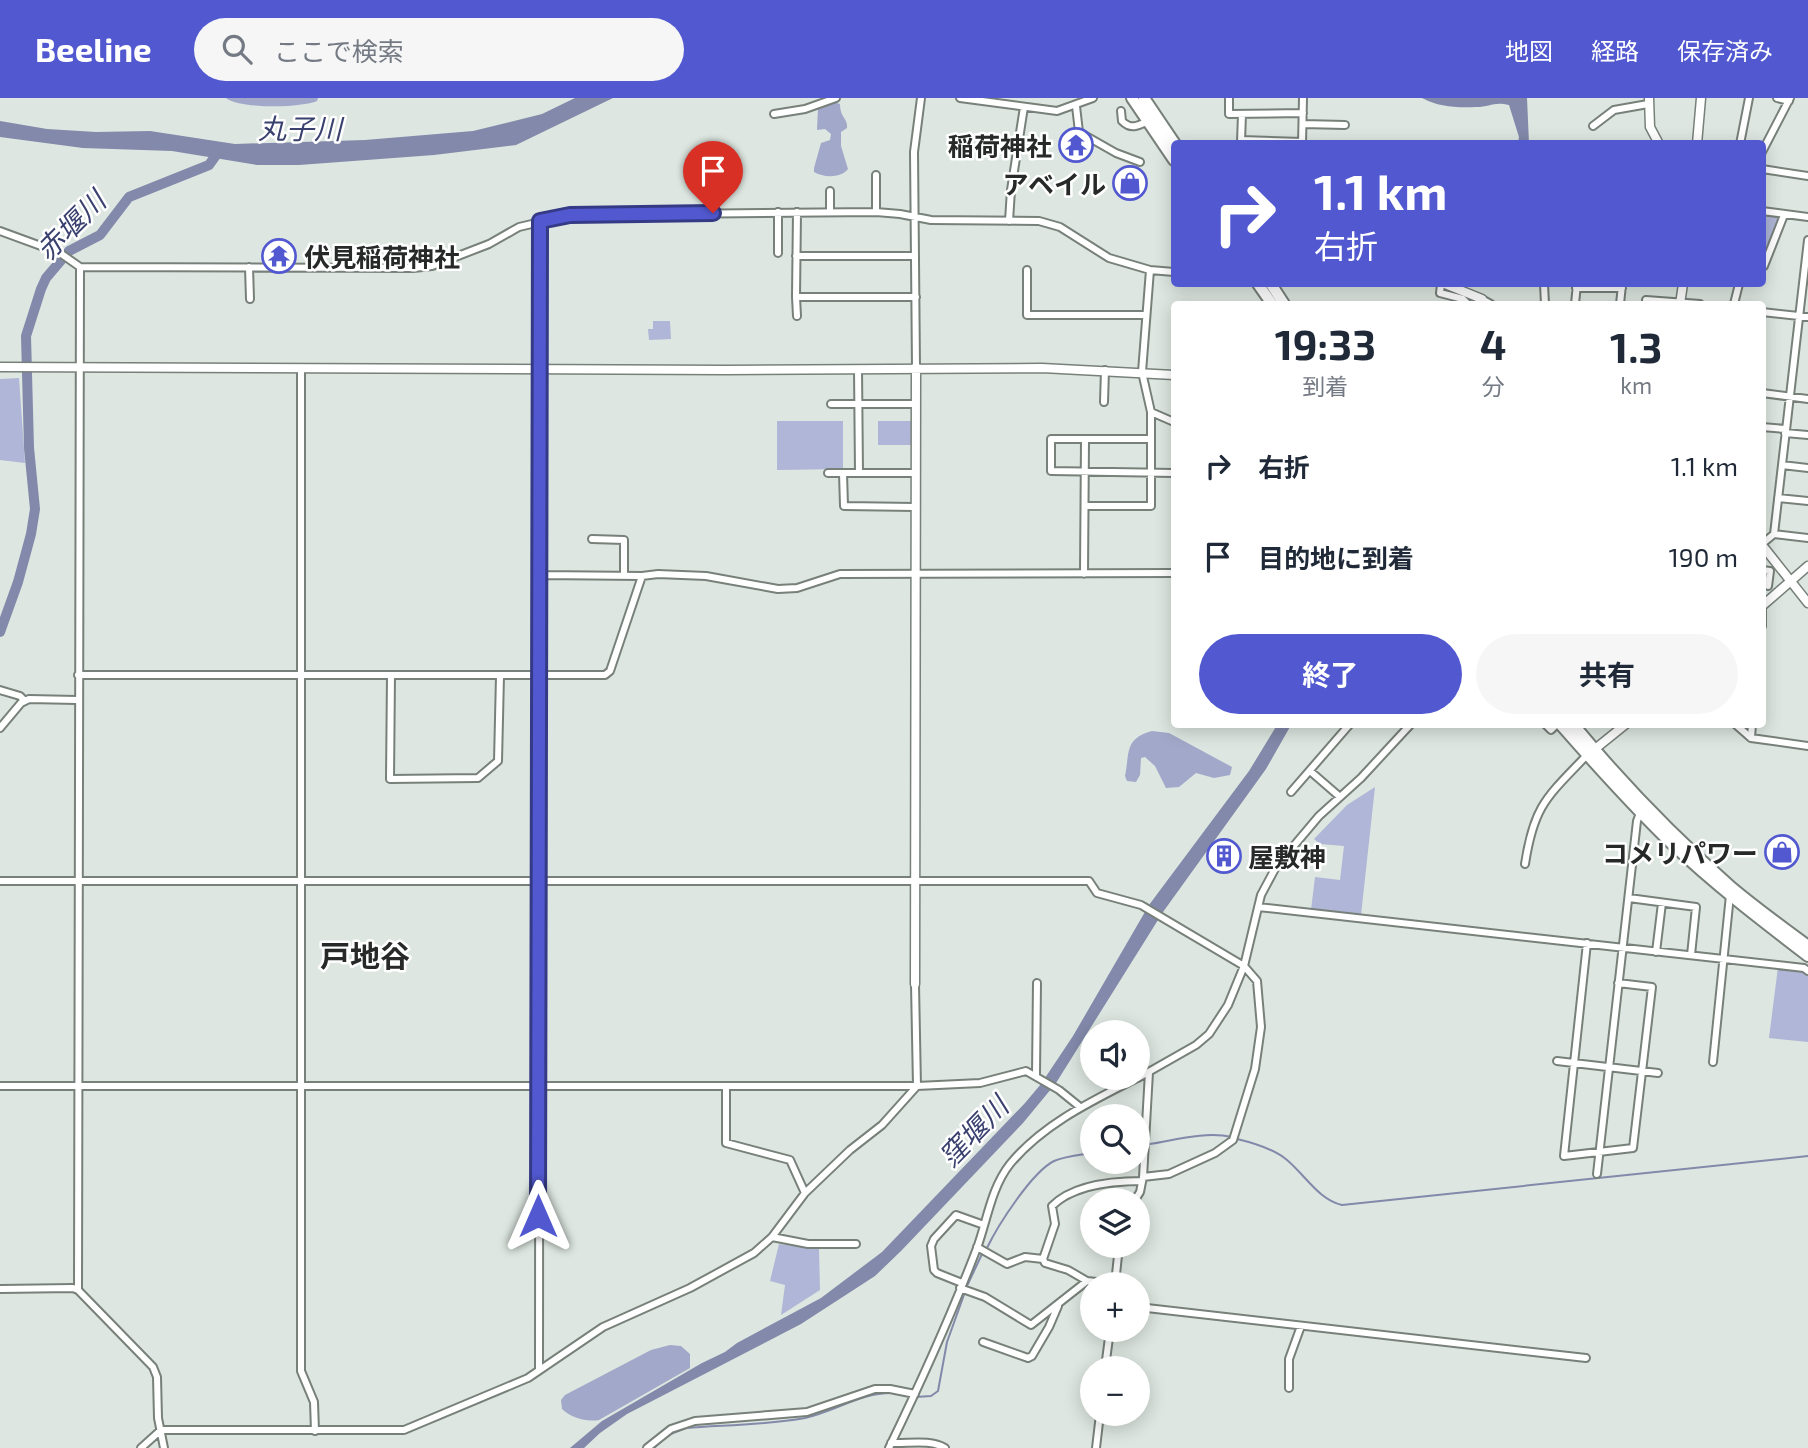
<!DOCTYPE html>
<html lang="ja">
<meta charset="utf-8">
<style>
body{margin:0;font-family:"Exo 2","Noto Sans JP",sans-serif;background:#f6f6f7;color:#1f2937;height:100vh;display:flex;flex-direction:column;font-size:26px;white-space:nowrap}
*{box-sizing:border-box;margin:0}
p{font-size:23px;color:#747a83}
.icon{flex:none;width:38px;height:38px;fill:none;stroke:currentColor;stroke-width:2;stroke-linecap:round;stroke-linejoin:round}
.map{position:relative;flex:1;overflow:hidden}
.sheet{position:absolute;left:1171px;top:203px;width:595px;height:427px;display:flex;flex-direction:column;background:#fff;border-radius:7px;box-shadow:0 4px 18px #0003}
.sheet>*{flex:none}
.hud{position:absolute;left:1171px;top:42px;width:595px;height:147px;border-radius:7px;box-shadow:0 4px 18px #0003;background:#5259d0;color:#fff;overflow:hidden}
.tools{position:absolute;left:1080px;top:922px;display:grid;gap:14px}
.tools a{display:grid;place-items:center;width:70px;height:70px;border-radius:50%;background:#fff;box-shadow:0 4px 18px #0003;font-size:35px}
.pin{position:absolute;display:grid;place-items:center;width:60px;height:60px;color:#fff;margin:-72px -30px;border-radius:50% 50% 50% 0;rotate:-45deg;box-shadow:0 0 7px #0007}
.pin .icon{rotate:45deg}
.me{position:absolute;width:77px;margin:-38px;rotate:0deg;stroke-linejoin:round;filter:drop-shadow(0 0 5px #0008)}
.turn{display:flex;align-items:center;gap:24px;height:147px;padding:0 28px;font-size:32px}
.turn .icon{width:91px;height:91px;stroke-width:2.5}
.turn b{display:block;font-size:49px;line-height:60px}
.eta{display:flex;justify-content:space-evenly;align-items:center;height:119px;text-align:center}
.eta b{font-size:42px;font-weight:700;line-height:49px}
.button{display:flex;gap:14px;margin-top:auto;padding:14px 28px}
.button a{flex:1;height:80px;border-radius:42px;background:#5259d0;color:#fff;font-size:28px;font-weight:700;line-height:80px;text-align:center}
.button a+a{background:#f6f6f7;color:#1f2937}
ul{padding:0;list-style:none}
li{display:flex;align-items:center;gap:21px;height:91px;padding:0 28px}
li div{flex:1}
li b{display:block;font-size:26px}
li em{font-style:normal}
header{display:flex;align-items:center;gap:42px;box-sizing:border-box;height:98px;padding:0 35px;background:#5259d0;color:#fff}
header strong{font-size:33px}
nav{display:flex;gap:38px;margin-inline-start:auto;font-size:24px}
.search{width:490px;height:63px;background:#f6f6f7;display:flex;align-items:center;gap:18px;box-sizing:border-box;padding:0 24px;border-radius:38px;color:#747a83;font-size:26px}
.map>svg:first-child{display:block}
.green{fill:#afb6d7}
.forest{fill:#a1a8c9}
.water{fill:#8289aa}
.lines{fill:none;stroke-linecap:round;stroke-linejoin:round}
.stream{stroke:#8289aa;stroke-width:2}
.river{stroke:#8289aa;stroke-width:10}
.minor-casing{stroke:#78807a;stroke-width:10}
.tertiary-casing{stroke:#78807a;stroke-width:11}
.trunk-casing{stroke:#78807a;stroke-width:14}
.minor{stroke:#fff;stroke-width:6}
.tertiary{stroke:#fff;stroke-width:8}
.trunk{stroke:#fff;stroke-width:10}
.route-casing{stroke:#353a87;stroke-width:18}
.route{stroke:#5259d0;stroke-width:12}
.labels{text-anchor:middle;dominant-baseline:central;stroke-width:5;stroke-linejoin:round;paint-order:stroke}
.poi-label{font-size:26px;font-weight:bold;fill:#262927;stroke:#fff;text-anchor:end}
.water-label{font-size:28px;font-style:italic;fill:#3a416f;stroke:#fff}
.quarter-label{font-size:30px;font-weight:bold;fill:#262927;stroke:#fff}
</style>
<header>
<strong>Beeline</strong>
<div class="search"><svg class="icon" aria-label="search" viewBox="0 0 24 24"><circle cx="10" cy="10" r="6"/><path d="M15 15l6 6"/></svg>ここで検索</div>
<nav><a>地図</a><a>経路</a><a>保存済み</a></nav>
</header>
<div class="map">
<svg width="1808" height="1350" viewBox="0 0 1808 1350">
<rect width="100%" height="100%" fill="#dde6e0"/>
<path class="green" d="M1762,116L1779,118L1781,121L1762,165Z
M653,223H670L671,241L649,242L648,231H653Z
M19,280L25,365L0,362V281Z
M777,323H843V371L777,372Z
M878,323H911V347H878Z
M1375,689L1361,817L1311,812L1315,779L1340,782L1344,748L1320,746L1314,741L1347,707Z
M1778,869L1803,872L1808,875V944L1769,940Z
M779,1146L819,1151L820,1192L781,1217L785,1187L770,1183Z"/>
<path class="forest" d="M226,0H318L317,3C301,10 239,11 226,0Z
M831,3L840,6C840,20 848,20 847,30L841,34V48L848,71C841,80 824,80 814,74V70L821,45L830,42L831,36L825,31L817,32L818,10Z
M1152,633L1169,635L1232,669L1230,677L1214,680L1196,675L1179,689L1166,690L1155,668L1145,659L1141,660L1140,677L1136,684L1127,683L1125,678C1130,654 1124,641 1152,633Z
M670,1247L681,1248L690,1256V1270L599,1322C585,1324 572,1320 562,1311L561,1302L565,1297L651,1252Z"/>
<path class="water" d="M575,0H613L516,47L434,57L299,67H257L172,53L83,50L0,39V23L47,31L96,34L150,33L235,46L365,42L473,33L542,16Z
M1422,0H1527L1529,45H1518L1519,39L1509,7C1494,3 1490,9 1476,9C1457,10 1439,9 1422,0Z
M1277,627H1291L1266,671L1163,814L1056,985L1023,1025L901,1153L875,1178L801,1226L627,1316L600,1335L584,1350H570L602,1323L702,1265L725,1254L737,1245L821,1200L882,1154L1025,1005L1041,986L1073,938L1149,807L1249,673Z"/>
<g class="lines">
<path class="stream" d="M1237,1041C1254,1045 1274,1051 1287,1062C1305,1077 1319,1102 1342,1107L1808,1058
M1150,1046C1175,1042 1206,1033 1232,1039
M1138,1047H1139
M987,1150C998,1127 1032,1074 1054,1063C1066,1058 1080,1057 1092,1055
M967,1188L982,1156
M916,1299L931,1298L938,1293L947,1244L965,1194
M654,1350L668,1337L686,1330C725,1327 766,1327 805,1320C836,1313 862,1294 893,1295"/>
<path class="river" d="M0,534L18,484L31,436L35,411L29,350L26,238L41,191L46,180L69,153L100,137L129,99L209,67L219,53"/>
<g class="minor-casing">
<path id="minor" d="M960,0L1057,13L1093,0
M1229,0V16L1303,15
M1777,0L1789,3
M1076,8L1079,34L1116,55L1140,64
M1121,13L1122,23C1131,32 1138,28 1148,23
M774,16L805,11L836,0
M1303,26L1345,27
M1593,28L1614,12L1648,6
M1241,42L1302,44
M1241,44L1242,16
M1302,46L1303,0
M1740,46L1749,0
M1762,54L1790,0
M1762,71L1808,78
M876,77V114
M1762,113L1808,119
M778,114V155
M797,114L796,199H916
M830,114V93
M1009,123L1011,92L1024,9
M0,133L60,155L80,169L413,170L432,168L489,146L519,129L570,117L876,114L900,116L931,122L1039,123L1060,129L1109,160L1150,172L1174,174
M796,158H915
M1762,168H1764L1784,117
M249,169L250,201
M1027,172V217H1146
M1150,172L1142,274L1151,314L1174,324
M1441,186L1440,195L1463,201L1468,206
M1544,186L1545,206
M1576,190H1622
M796,199L797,218
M1482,201L1491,206
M1575,206L1577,186
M1620,206L1622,187
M1646,206V202L1700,206
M1734,206L1739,186
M1762,214L1808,219
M916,269L914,54L921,0
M301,271V1273L314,1304L315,1333
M858,271L859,375
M1762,295L1808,301
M1104,304L1105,272
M831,306H915
M1762,329L1785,331
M1785,335L1808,337
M1151,341H1051V373L1174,375
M1782,367L1808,370
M828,375H915
M843,375L844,408L915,409
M1778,400L1808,403
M1085,408H1151V314
M1774,436L1808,142
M592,441L624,442V478
M1762,446L1774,436L1808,440
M1762,472L1770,473L1768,488
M1084,476L1085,341
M540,477L642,478L658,476L706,478L778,491L797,490L840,476L1174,475
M1762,512V528
M78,577H605L610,573L642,478
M391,577L390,681L478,680L498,663L500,578
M0,592L20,598L25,603
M1545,626L1551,632L1557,626
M1735,626L1751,640L1808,648
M0,630L21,605L29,601L77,602
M1751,640L1752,626
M1310,673L1340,699
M1291,694L1350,626
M1525,766C1534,707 1547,699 1587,657
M0,783H1089L1097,795L1141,807L1244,868L1257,883L1261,929L1255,971L1233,1042L1215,1055L1169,1076L1143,1079
M1629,800L1696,809L1691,857
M1258,809L1804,870L1808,873
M1587,845L1564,1058L1633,1050L1652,889L1618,885
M1656,854L1662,805
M1557,963L1658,975
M1713,964L1730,797
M1036,977L1037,885
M1138,980L1196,947L1209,936L1228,907L1244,868L1261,797L1276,769L1319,718L1361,680L1411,626
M0,988H917L980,985L1026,973L1059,992L1080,1009
M726,988V1045L790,1062L805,1095
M1597,1076L1637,723L1640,715
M1135,1102L1140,1094L1143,1079L1149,974
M772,1139L808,1146H856
M1119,1148L1115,1186L1087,1183L1068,1172L1045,1165L1043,1161L1055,1126L1052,1108C1073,1087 1114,1083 1142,1083
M977,1149L1007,1166L1025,1159L1043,1161
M962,1185L937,1175L934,1172L931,1148L934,1141L956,1117L984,1127
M960,1190L985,1199L1031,1227L1087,1183
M0,1191L73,1190L78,1192L153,1269L157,1279L158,1320L164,1350
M78,1192L80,169
M1138,1209L1586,1260
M983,1244L1028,1260L1032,1258L1049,1229L1058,1208
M1105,1270L1110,1232
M539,1271L540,123
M1289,1290V1261L1301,1228
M891,1345C908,1346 930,1341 945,1350
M141,1350L161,1332H404L528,1280L603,1229L690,1190L754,1155L772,1139L805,1095L850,1052L882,1027L917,988L915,886
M647,1350L671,1331L695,1323L807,1314L875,1291H890L915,1296
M889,1350C921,1284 951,1218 977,1150C987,1123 991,1090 1010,1066C1043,1026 1092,1003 1137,980
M1096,1350L1100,1316"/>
</g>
<g class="tertiary-casing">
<path id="tertiary" d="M1649,0L1650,29L1659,46
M1697,46L1701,0
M1445,186L1482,201
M1680,206L1683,186
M0,269L726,272L1042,270L1174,277
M1762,447L1808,505
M1762,508L1808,468
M1590,655L1626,626
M915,886L916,269"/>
</g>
<g class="trunk-casing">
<path id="trunk" d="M1132,0L1174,62
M1144,0L1175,46
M1258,186L1272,206
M1271,186L1284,206
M1560,626C1596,667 1632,707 1671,745C1714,786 1761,822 1808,858
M1573,626C1621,684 1674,739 1731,789C1756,810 1782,829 1808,848"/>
</g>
<use href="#minor" class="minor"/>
<use href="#tertiary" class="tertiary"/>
<use href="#trunk" class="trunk"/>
</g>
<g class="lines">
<g class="route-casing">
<path id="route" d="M538,1118L540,123L570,117L713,115"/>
</g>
<use href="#route" class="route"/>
</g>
<defs>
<g id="temple-ring" transform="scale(1.75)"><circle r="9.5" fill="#fff" stroke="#5259d0" stroke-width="1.5"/><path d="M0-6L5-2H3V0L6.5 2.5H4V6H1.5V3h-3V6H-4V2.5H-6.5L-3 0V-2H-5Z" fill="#5259d0"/></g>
<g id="shop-ring" transform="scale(1.75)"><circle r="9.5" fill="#fff" stroke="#5259d0" stroke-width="1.5"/><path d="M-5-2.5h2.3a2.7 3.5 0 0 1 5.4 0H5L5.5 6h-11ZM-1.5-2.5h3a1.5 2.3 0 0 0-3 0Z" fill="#5259d0"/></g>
<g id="building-ring" transform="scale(1.75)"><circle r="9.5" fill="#fff" stroke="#5259d0" stroke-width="1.5"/><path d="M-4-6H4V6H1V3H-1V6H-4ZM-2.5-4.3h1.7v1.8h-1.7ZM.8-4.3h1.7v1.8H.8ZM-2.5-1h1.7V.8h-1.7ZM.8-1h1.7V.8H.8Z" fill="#5259d0"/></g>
</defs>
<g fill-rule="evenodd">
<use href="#temple-ring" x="1076" y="47"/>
<use href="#shop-ring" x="1130" y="85"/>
<use href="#temple-ring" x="279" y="158"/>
<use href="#shop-ring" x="1782" y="754"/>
<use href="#building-ring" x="1224" y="758"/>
</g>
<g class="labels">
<g class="poi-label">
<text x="1052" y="47">稲荷神社</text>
<text x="1106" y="85">アベイル</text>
<text x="304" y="158" text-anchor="start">伏見稲荷神社</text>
<text x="1758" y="754">コメリパワー</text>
<text x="1248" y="758" text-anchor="start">屋敷神</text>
</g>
<g class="water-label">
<text x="300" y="30">丸子川</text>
<text transform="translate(70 127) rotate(-45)">赤堰川</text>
<text transform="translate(973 1033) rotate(-46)">窪堰川</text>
</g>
<g class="quarter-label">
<text x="365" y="857">戸地谷</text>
</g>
</g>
</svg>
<div class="tools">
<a><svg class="icon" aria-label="sound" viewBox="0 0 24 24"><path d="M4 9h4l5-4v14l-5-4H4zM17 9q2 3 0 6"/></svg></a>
<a><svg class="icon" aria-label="search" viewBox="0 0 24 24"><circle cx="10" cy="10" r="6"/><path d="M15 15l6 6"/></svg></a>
<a><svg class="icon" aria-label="layers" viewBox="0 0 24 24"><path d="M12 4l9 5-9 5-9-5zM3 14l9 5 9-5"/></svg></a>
<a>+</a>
<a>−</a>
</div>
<div class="pin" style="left:713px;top:115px;background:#d93025"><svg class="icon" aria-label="arrive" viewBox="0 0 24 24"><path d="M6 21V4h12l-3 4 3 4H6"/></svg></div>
<svg class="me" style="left:538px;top:1118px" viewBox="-20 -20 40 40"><path d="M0-17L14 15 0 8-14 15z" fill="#5259d0" stroke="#fff" stroke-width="4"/></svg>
<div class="hud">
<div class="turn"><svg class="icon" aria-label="right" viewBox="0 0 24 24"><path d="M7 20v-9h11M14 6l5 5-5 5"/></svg><div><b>1.1 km</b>右折</div></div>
</div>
<section class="sheet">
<div class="eta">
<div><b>19:33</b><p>到着</p></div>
<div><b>4</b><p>分</p></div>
<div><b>1.3</b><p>km</p></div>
</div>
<ul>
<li><svg class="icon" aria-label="right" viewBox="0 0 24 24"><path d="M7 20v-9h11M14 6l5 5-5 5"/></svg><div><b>右折</b></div><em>1.1 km</em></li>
<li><svg class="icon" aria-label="arrive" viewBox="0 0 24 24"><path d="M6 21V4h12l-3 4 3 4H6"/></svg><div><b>目的地に到着</b></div><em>190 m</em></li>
</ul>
<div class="button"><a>終了</a><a>共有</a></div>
</section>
</div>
